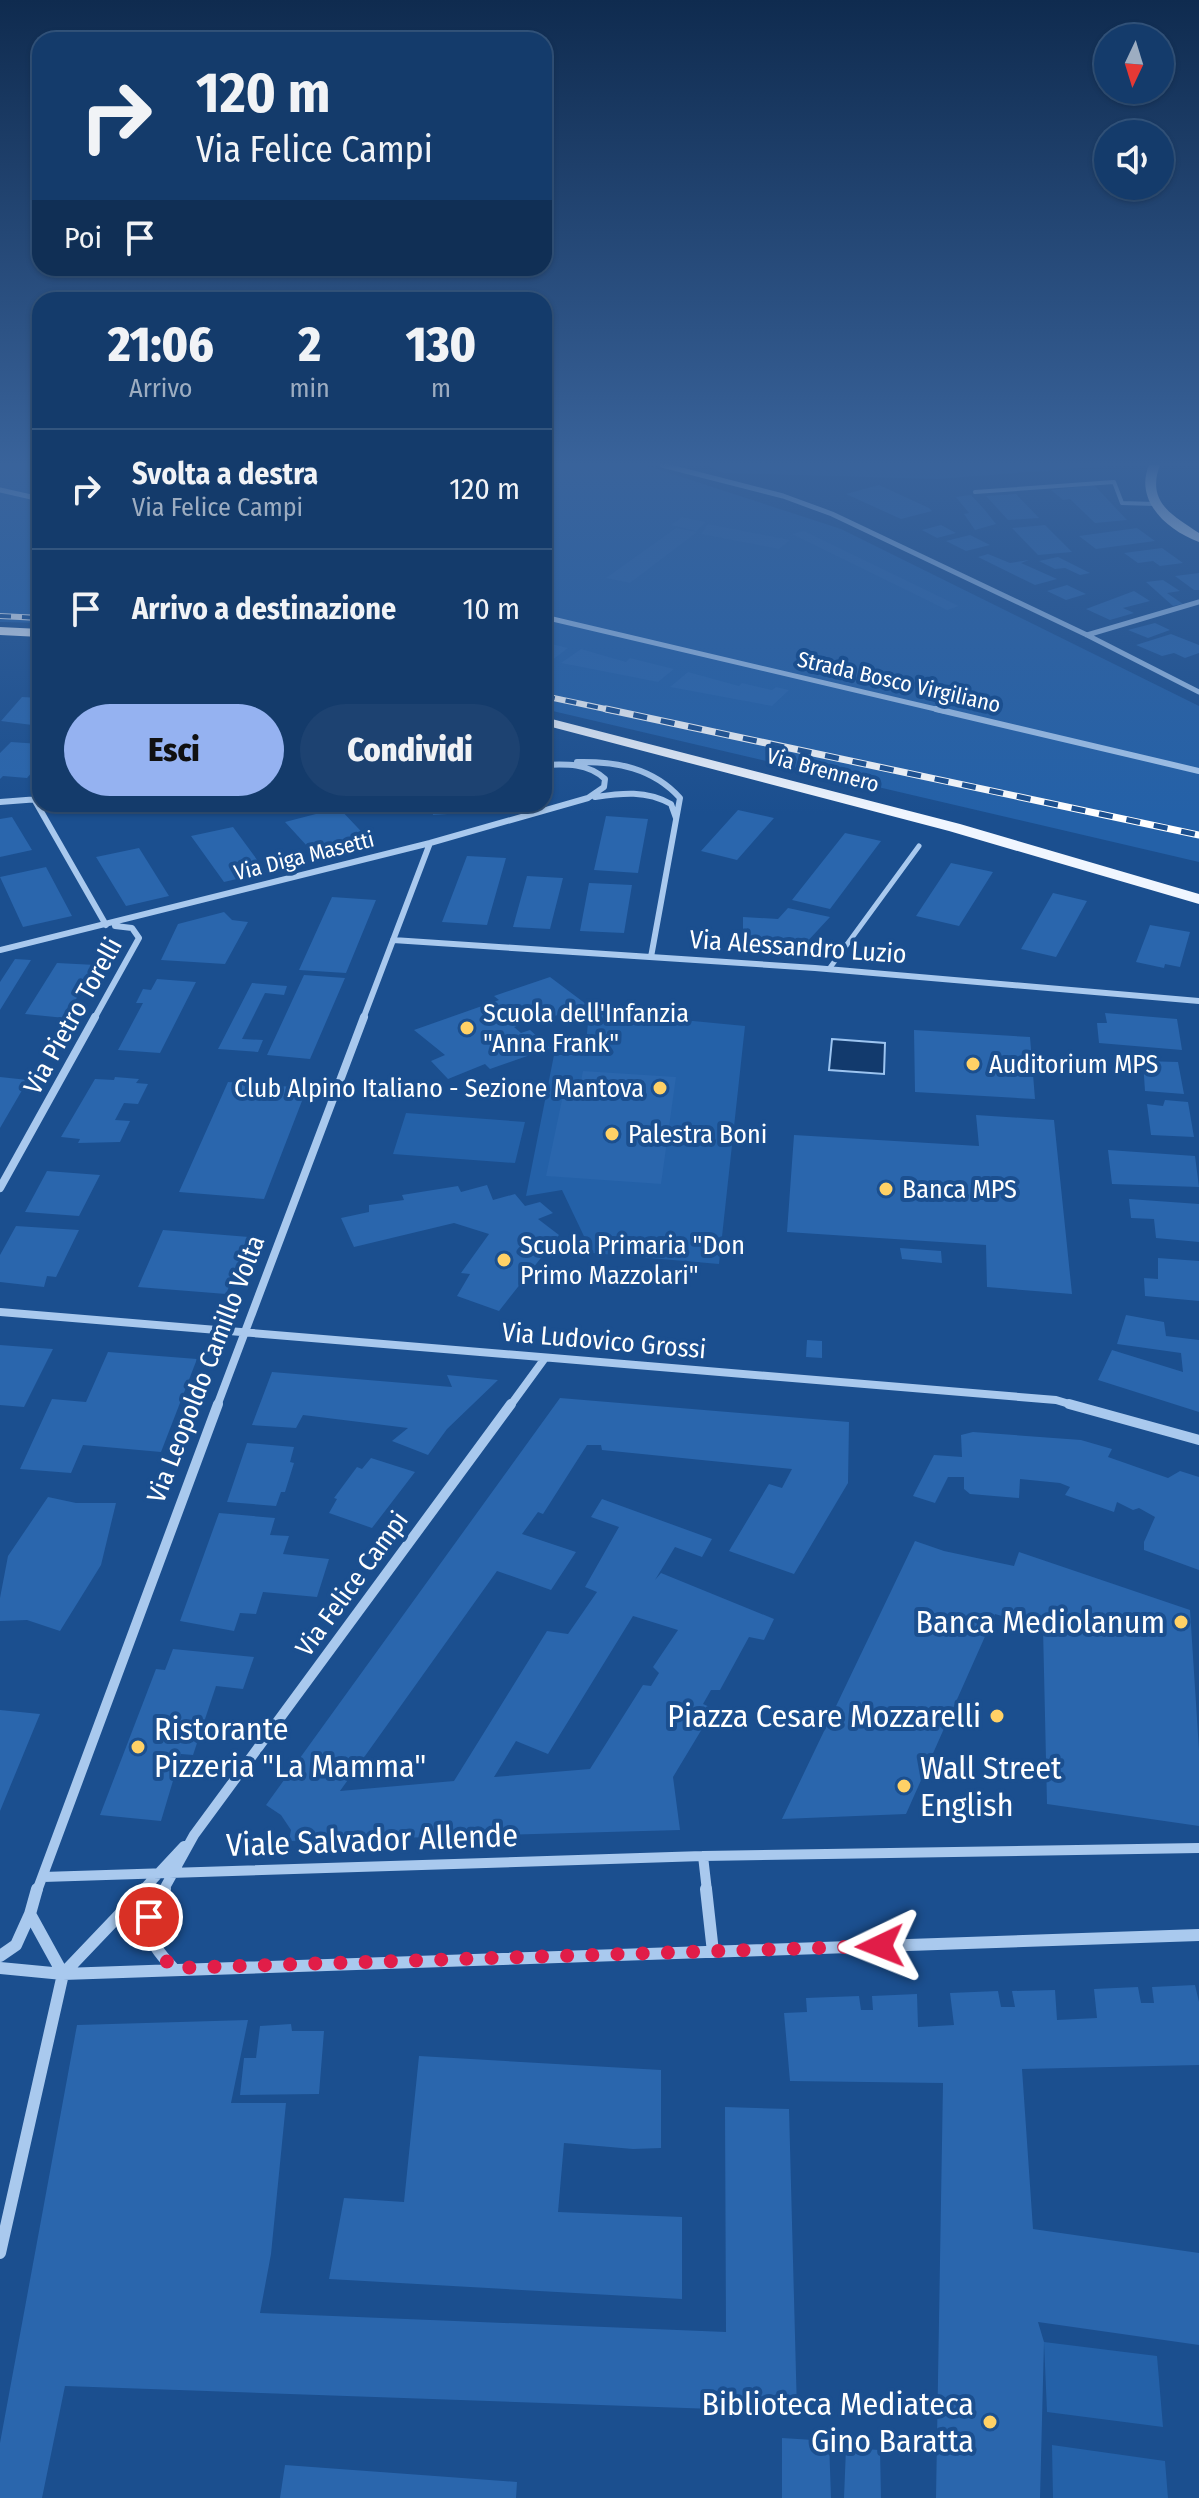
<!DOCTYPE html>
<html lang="it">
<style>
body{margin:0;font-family:"Fira Sans Condensed",sans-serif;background:#1d4271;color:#f1f3f6;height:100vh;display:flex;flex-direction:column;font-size:30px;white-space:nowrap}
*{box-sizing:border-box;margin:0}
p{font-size:26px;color:#9dadc1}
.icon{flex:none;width:44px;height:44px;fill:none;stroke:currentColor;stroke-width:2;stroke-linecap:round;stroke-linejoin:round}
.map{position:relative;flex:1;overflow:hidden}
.details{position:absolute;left:32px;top:292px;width:520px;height:520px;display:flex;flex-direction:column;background:#143b6b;border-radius:24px;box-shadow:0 2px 6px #0004,0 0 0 2px #33557e}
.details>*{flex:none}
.banner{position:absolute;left:32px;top:32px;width:520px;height:244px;border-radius:24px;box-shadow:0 2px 6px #0004,0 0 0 2px #33557e;background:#143b6b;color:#f1f3f6;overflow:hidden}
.needle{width:52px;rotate:184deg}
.fabs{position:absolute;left:1094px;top:24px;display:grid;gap:16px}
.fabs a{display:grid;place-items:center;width:80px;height:80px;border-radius:50%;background:#143b6b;box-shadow:0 2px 6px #0004,0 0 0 2px #33557e;font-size:40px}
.pin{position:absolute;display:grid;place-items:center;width:68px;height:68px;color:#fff;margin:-34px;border:4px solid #fff;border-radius:50%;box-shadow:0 2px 8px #0007}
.me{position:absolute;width:88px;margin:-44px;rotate:268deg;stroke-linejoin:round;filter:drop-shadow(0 0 6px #0008)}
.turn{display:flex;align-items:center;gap:28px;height:168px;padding:0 32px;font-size:36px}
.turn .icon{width:104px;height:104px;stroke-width:2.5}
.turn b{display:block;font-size:56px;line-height:68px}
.then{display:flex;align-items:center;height:76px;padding:0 32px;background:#0003;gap:16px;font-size:30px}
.eta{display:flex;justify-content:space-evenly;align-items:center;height:136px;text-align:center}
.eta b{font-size:48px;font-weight:800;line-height:56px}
.primary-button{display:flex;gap:16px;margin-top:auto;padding:16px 32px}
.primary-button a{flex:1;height:92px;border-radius:48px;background:#95b2f1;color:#111;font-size:32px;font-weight:800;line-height:92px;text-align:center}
.primary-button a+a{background:#1d4271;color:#f1f3f6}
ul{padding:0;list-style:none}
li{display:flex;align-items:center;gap:24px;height:120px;padding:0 32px;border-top:2px solid #33557e}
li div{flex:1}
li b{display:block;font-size:30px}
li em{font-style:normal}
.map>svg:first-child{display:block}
.green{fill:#2461a8}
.water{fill:#123a6d;stroke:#9cc4f0;stroke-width:2}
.building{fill:#2a66ad;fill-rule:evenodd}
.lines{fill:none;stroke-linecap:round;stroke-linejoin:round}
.lane-far1{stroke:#a9c9ee;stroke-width:4}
.lane{stroke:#a9c9ee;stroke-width:5}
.street-far4{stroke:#a9c9ee;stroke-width:5}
.street-far3{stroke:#a9c9ee;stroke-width:6}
.street-far2{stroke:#a9c9ee;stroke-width:8}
.street-far1{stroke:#a9c9ee;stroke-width:10}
.street{stroke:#a9c9ee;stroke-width:12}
.primary{fill:#f0f6ff;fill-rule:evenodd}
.rail-far1-casing{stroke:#fff;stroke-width:6}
.rail-casing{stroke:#fff;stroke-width:7}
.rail-far1{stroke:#1b4f8f;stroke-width:4;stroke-dasharray:11;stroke-linecap:butt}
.rail{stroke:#1b4f8f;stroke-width:5;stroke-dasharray:14;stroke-linecap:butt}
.route{stroke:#e11d48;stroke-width:14;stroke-dasharray:0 25.2}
.poi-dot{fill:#ffd166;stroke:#1b4f8f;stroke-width:3}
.labels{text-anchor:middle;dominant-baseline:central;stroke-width:8;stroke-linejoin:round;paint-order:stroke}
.far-street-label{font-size:22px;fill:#fff;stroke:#1b4f8f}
.street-label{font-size:26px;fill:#fff;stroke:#1b4f8f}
.poi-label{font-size:26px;fill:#fff;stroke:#1b4f8f;text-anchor:start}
.near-poi-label{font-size:32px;fill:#fff;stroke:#1b4f8f;text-anchor:end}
.near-street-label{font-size:32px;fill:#fff;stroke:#1b4f8f}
</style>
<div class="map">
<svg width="1199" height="2498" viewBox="0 0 1199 2498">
<rect width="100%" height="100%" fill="#1b4f8f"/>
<path class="green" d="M0,465H40V623L0,622Z
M544,465H645L841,529L1199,706V862L544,709Z
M706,465H1124L937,479L723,473Z
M589,1011L745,1026L719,1264L592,1253L562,1190L526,1196L554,1055H585Z
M406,1113L525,1122L515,1163L393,1154Z
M1044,2342L1157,2356L1163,2427L1047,2412Z
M1052,2445L1165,2461L1168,2498H1053Z"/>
<path class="water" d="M832,1039L885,1043L884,1074L829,1070Z"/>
<path class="building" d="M879,485L929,508L932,511L901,519L846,494Z
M1094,485L1127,520L1095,523L1070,499L1063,500L1051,490Z
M1016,494L1039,518L1008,520L986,496Z
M971,495L984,509L996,524L975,530L964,514L969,513L956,497Z
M682,517L706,522L696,531L671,525Z
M708,524L790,540L779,549L701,534Z
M941,525L956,533L937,538L922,530Z
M1045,525L1072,552L1038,555L1012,528Z
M676,528L697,532L630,583L606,578Z
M1137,528L1155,541L1096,549L1079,536Z
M804,531L959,606L947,610L792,534Z
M970,535L990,545L966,551L946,541Z
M1162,548L1183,563L1160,566L1153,561L1138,563L1124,553Z
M988,554L1010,563L1029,560L1021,563L1057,579L1035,585L978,557Z
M1058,557L1090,573L1080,575L1065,568L1055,569L1039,561Z
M1199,573V590H1194L1175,576Z
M1163,580L1180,591L1167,593L1183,604L1173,606L1146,582Z
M1067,585L1086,594L1066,600L1047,591Z
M1134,591L1150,601L1123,608L1134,613L1110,620L1086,609Z
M1155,623L1170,630L1148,638L1128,630Z
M1171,634L1199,645V653L1185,658L1174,653L1162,656L1136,645Z
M544,644L556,645L568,648L551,661L544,659Z
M581,649L626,662L630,658L674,669L658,682L561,663Z
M688,672L739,686L742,683L772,690L776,687L789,690L772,706L670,687Z
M22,697L40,698V726L1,721Z
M11,742L40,744V763L27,778L3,776L0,779V753Z
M366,804H475L477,812L433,815L432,807L367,811Z
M339,808L374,845L319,859L285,822Z
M738,810L774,818L737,860L701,851Z
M606,816L648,819L638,873L594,870Z
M12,817L32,850L0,857V819Z
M233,827L266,872L224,882L191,836Z
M845,833L881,841L830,909L792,900Z
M139,848L169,896L126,906L96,857Z
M467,856L506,858L487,925L442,922Z
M951,863L993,872L959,926L916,916Z
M46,867L72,916L23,927L0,877Z
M527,876L563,878L550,929L513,927Z
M589,883L632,885L624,933L580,931Z
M1053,893L1087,901L1056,957L1021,949Z
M332,897L376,900L346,973L299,970Z
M788,908L830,917L805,944L793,943L790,948L743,942V917L778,919Z
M224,912L232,920L248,922L225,964L161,960L178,924Z
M1150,925L1190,932L1180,967L1165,964L1164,968L1136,962Z
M15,959L31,960L0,1010V982Z
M57,963L96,965L65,1018L25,1014Z
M304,975L345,978L310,1059L267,1055Z
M550,977L586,1004L547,1019L543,1016L514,1027L521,1033L530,1030L550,1048L490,1069L485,1064L448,1079L431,1061L445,1055L414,1030L499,1000L494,996Z
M157,979L196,982L160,1053L118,1050L143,1003H136L143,989L151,990Z
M252,983L287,986L284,995L265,993L242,1039L263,1040L258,1052L218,1049Z
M1105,1013L1177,1019L1182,1050L1099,1043L1097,1023H1107Z
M914,1030L1030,1037L1035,1099L915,1092Z
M1143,1061L1178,1062L1184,1094L1145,1091Z
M583,1071L676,1077L661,1184L546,1176L564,1090L579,1092Z
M0,1077L28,1080L0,1128Z
M115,1077L139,1079L136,1083L148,1084L138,1104L124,1103L115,1120L130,1121L120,1142L78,1143L80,1139L61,1137L95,1079L114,1080Z
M228,1082L307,1088L264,1199L179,1192Z
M1165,1100L1188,1102L1194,1137L1151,1135L1147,1104L1163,1106Z
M976,1115L1054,1120L1072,1294L987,1287L986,1245L787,1232L794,1135L979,1146Z
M1108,1150L1195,1156L1199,1187L1112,1184Z
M47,1171L100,1175L79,1216L25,1212Z
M487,1185L493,1200L515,1194L525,1206L540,1202L553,1213L538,1219L559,1235L499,1311L457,1296L470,1274L461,1273L489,1234L454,1223L354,1247L341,1218L369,1212V1205L404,1200L402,1195L458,1186L461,1192Z
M1129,1199L1199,1204V1242L1156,1238L1154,1219L1131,1218Z
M16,1226L79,1230L56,1277L47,1276L44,1287L0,1282V1255Z
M163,1230L249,1237L226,1294L138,1287Z
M900,1248L941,1251L942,1263L902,1259Z
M1158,1258L1199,1261V1301L1145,1296L1144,1278L1158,1279Z
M1126,1315L1164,1322L1166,1336L1199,1340V1412L1098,1380L1112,1350L1183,1372L1181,1353L1117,1344Z
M807,1340L822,1341V1358L806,1357Z
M0,1345L53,1349L24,1407L0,1405Z
M108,1352L197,1359L161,1452L83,1445L71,1473L20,1469L52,1399L86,1402Z
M272,1372L452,1387L447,1375L498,1380L447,1429L428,1455L392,1441L408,1428L303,1415L296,1428L252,1425Z
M560,1398L849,1422L848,1483L794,1574L729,1551L769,1484L782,1488L792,1469L602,1450L601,1445H587L543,1514L538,1512L522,1534L576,1552L551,1590L497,1571L340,1791L454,1781L547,1631L568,1634L597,1592L585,1587L619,1527L591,1517L602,1499L712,1539L702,1557L675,1547L655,1580L661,1573L774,1619L764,1640L749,1637L720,1690H711L703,1704L714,1709L673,1777L680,1830L289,1841L291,1830L281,1815L266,1805ZM633,1616L678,1630L653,1667L659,1673L651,1686L643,1685L590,1769L494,1777L516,1741L548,1754Z
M973,1432L1081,1440L1112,1449L1108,1457L1168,1478L1180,1471L1199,1477V1570L1144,1550V1542L1155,1517L1139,1508L1133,1510L1117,1502L1114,1512L1065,1495L1070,1487L1060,1483L1020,1479L1019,1498L970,1494L964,1489V1477H948L935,1503L913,1496L934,1455L962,1457L961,1435Z
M247,1443L294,1447L290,1462L294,1463L285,1492H281L276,1506L227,1502Z
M371,1458L415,1472L372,1528L329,1513L337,1499L334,1498L357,1467L362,1469Z
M48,1497L76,1503H116L101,1565L60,1631L27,1620L0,1621V1598L8,1556Z
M219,1513L275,1518L270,1535L289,1536L283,1554L329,1559L317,1597L263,1592L256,1614L240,1613L234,1631L180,1621Z
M915,1541L944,1551L1014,1566L1019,1552L1190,1610L1199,1750V1826L1047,1804L1043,1628L995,1614L906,1814L782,1819Z
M173,1649L254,1657L243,1689L216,1686L193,1755L181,1754L161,1821L100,1815L156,1669L165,1670Z
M0,1710L40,1714L0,1811Z
M1195,1985L1199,2002V2065L1022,2069L1033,2229L1199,2253V2345L1038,2322L1044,2342L1040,2498H936L943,2083L790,2081L784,2013L807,2012L806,1998L859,1996L861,2010H873L872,1996L917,1994L918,2027L954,2025L950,1993L998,1991L1001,2007H1015L1012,1991L1055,1990L1057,2020L1097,2018L1094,1989L1138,1987L1141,2003H1154L1152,1987Z
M248,2020L231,2103H286L271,2254L260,2313L726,2332L725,2107L789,2109L797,2412L65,2386L42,2498H0V2443L77,2025Z
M291,2024L292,2031H324L319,2094L240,2095L244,2058H256L260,2026Z
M419,2056L661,2070V2148L633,2149L564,2143L558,2212L682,2217V2299L329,2279L344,2198L404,2202Z
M782,2438L829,2441L831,2498H782Z
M846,2448L880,2450L881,2498H844Z
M285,2465L517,2482L516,2498H280Z"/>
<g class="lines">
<path class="lane-far1" d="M975,492L1114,482L1122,503L1155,504"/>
<path class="lane" d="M829,969L919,846"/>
<path class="street-far4" d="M662,465L783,496L832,514L1087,635L1199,692
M0,490L40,499
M544,617L944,711
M1087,635L1199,602"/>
<path class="street-far3" d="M936,709L1199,771
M577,762C616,761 653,768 680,798L651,957
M40,792L34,799L106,925
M595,797C622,793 646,790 671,804L676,818
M0,802L39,799
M393,940L815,968L1199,1001
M0,950L430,843L588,798L604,787L605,779C588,763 566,764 544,765
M94,1019L139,938L132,928L115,926
M363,1019L430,843"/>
<path class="street-far2" d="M0,1188L95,1017
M0,1312L1056,1400L1076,1406
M217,1406L364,1017
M510,1406L545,1358"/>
<path class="street-far1" d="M1069,1404L1199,1440
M43,1877L703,1856
M37,1891L218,1404
M142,1891L184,1846
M163,1891L194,1835L511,1404
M707,1891L703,1856L1199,1848"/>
<path class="street" d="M37,1889L30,1914L63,1974
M165,1889C144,1926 143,1936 173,1968
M706,1889L713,1952
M0,1956L16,1945L30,1914
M0,1968L63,1974L1199,1935
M0,2253L63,1974L144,1889"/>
<path class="primary" d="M1149,465H1160C1146,502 1172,515 1199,533V542C1167,530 1134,501 1149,465Z
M0,627L40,629V637L0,635Z
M544,717L960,824L1199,894V904L949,831L544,725Z"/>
<g class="rail-far1-casing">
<path id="rail-far1" d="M0,616L40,618
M544,696L615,711"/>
</g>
<g class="rail-casing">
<path id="rail" d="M606,709L1199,835"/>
</g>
<use href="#rail-far1" class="rail-far1"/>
<use href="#rail" class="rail"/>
</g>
<linearGradient id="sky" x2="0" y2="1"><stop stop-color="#0f2b4f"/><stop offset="0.57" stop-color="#39639b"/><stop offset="1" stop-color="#39639b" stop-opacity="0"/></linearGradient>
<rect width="1199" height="814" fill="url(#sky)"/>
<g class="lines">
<path class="route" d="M149,1917L153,1947L173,1968L880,1946"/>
</g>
<g class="poi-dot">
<circle cx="467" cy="1028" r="8"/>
<circle cx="973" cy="1064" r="8"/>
<circle cx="660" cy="1088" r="8"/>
<circle cx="612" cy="1134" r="8"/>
<circle cx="886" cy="1189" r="8"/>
<circle cx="504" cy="1260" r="8"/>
<circle cx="1181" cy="1622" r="8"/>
<circle cx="997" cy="1716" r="8"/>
<circle cx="138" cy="1747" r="8"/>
<circle cx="904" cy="1786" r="8"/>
<circle cx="990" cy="2422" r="8"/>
</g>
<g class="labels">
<g class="far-street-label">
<text transform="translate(899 682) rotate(13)">Strada Bosco Virgiliano</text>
<text transform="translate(823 770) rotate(15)">Via Brennero</text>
<text transform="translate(304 856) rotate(-14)">Via Diga Masetti</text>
</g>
<g class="street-label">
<text transform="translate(798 947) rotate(4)">Via Alessandro Luzio</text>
<text transform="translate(73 1016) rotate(-61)">Via Pietro Torelli</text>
<text transform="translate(604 1341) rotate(5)">Via Ludovico Grossi</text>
<text transform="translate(206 1369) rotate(-69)">Via Leopoldo Camillo Volta</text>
<text transform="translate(352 1584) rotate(-54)">Via Felice Campi</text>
</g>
<g class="poi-label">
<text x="483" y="1013">Scuola dell'Infanzia<tspan x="483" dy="30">"Anna Frank"</tspan></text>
<text x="989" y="1064">Auditorium MPS</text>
<text x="644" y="1088" text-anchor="end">Club Alpino Italiano - Sezione Mantova</text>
<text x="628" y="1134">Palestra Boni</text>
<text x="902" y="1189">Banca MPS</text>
<text x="520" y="1245">Scuola Primaria "Don<tspan x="520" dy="30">Primo Mazzolari"</tspan></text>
</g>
<g class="near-poi-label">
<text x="1165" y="1622">Banca Mediolanum</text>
<text x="981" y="1716">Piazza Cesare Mozzarelli</text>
<text x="154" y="1729" text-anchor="start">Ristorante<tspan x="154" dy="37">Pizzeria "La Mamma"</tspan></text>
<text x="920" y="1768" text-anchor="start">Wall Street<tspan x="920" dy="37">English</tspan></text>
<text x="974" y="2404">Biblioteca Mediateca<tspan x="974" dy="37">Gino Baratta</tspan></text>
</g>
<g class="near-street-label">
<text transform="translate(372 1840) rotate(-2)">Viale Salvador Allende</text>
</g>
</g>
</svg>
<div class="fabs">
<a><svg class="needle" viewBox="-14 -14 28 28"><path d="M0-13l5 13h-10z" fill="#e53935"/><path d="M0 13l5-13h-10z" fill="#9dadc1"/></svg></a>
<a><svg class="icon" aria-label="sound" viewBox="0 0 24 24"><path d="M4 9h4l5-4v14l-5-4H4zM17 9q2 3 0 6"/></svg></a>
</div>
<div class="pin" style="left:149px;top:1917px;background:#d93025"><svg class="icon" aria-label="arrive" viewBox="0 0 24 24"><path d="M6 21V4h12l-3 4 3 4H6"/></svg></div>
<svg class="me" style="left:880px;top:1946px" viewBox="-20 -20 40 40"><path d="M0-17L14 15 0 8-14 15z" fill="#e11d48" stroke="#fff" stroke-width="4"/></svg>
<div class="banner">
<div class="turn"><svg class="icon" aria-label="right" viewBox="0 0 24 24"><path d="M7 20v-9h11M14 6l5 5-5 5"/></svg><div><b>120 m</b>Via Felice Campi</div></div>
<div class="then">Poi<svg class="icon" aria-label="arrive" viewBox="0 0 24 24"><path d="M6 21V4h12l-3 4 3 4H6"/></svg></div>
</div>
<section class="details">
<div class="eta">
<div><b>21:06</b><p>Arrivo</p></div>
<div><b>2</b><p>min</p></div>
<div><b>130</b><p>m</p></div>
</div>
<ul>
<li><svg class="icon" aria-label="right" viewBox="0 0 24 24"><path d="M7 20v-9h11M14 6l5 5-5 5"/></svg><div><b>Svolta a destra</b><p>Via Felice Campi</p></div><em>120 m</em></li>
<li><svg class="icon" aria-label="arrive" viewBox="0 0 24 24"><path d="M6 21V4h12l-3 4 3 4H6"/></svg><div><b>Arrivo a destinazione</b></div><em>10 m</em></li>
</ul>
<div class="primary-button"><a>Esci</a><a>Condividi</a></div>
</section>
</div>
